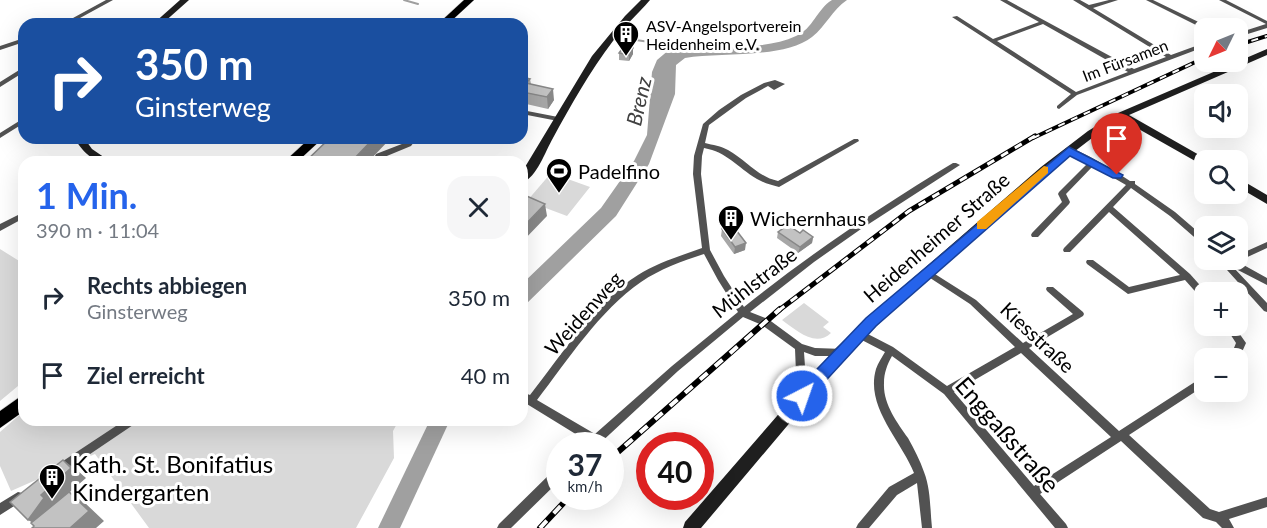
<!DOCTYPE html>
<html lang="de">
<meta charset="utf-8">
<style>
body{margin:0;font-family:Lato,sans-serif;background:#f6f6f7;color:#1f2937;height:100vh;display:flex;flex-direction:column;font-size:22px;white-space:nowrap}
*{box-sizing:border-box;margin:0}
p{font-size:20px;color:#747a83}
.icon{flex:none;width:33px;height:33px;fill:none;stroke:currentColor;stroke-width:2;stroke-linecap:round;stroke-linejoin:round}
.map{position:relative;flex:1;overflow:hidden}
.details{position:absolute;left:18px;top:156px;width:510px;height:270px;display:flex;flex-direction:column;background:#fff;border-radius:18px;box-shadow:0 6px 24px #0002}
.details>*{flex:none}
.top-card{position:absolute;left:18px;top:18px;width:510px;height:126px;border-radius:18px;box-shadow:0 6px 24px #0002;background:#1a4fa0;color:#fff;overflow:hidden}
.needle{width:39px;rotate:227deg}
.fabs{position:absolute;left:1194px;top:18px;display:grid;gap:12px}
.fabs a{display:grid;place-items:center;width:54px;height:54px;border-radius:12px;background:#fff;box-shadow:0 6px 24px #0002;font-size:30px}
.speed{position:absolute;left:546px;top:432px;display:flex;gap:12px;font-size:30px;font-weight:700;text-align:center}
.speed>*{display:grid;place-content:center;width:78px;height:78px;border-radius:50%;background:#fff;box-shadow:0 6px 24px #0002;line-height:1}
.speed small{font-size:15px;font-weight:400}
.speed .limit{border:9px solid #d22;background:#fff;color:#111}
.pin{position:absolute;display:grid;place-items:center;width:51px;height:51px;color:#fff;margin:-62px -26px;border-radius:50% 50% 50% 0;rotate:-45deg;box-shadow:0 0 6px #0007}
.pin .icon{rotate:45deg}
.me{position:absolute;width:66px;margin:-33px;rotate:41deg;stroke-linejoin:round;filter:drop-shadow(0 0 4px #0008)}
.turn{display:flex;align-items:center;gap:21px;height:126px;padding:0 18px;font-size:27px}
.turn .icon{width:78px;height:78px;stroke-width:2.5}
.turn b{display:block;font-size:42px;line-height:51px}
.round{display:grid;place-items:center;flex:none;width:63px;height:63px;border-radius:18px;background:#f6f6f7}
.headline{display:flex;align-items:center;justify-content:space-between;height:102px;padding:0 18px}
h1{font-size:36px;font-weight:700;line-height:45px;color:#2563eb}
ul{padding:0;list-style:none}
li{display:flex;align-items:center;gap:18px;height:78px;padding:0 18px}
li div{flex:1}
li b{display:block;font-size:22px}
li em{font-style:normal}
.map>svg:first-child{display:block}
.green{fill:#d9d9d9}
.water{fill:#a0a0a0}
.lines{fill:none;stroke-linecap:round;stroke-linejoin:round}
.stream{stroke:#a0a0a0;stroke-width:2}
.river{fill:#a0a0a0;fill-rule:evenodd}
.primary-casing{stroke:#dbdbdb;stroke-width:1}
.street{fill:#525252;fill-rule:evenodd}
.secondary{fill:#1f1f1f;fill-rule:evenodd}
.primary{fill:#000;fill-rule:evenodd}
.rail-far2-casing{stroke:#000;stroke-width:4}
.rail-far1-casing{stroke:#000;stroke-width:5}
.rail-casing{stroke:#000;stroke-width:6}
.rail-far2{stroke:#fff;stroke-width:2;stroke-dasharray:7;stroke-linecap:butt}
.rail-far1{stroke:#fff;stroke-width:3;stroke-dasharray:8;stroke-linecap:butt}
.rail{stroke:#fff;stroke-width:4;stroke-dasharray:10;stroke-linecap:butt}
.wall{fill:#a7a7a7}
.shaded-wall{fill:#888}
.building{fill:#c2c2c2;stroke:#888;stroke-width:1.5}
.route{fill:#2563eb;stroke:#184099;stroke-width:1.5}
.slow{fill:#f59e0b}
.labels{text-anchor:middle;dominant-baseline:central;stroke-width:6;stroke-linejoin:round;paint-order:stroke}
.far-poi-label{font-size:16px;fill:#000;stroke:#fff;text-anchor:start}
.far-street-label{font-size:16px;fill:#000;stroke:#fff}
.poi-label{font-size:20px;fill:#000;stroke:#fff;text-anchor:start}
.street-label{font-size:20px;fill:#000;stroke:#fff}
.water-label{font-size:21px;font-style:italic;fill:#414141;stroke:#fff}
.near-street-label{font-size:24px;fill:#000;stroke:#fff}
.near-poi-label{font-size:24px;fill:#000;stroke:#fff;text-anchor:start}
</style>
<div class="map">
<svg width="1267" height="528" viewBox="0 0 1267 528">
<rect width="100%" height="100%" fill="#fff"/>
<path class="green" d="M551,173L590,187L567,216L527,201Z
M0,249L24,264V381L0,401Z
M804,303L829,322L823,327L831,333C815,348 796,330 782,320Z
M24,411V420H399L393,431L394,458L356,528H149L95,454L11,491L0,466V432Z"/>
<path class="water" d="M832,0H847C832,10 826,26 812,37C784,59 720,52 685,58L676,65L675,94L649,164L616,216L522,308V284L601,208L634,161L647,135L652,72L657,60L676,44C685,43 694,45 704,46C732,48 770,48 796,36C813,29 817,9 832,0Z"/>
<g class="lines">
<path class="stream" d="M404,0L418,4
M629,39L677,46"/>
<path class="river" d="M430,420H450L400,528H378Z"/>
<g class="primary-casing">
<path id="primary" d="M464,0H474L448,24H438Z
M310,138H323L297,162H284Z
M24,394V411L0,428V411Z"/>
</g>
<path class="street" d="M106,0H113L69,24H62Z
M1000,0H1007L1134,69L1166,57L1073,0H1080L1089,5L1109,0H1118L1093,8L1171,55L1204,43V47L1077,95L1059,109L1057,108V106L1071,94L952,17L957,16L993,39L1039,22ZM1043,24L1128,72L1076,92L997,41Z
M1146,0H1153L1211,28L1204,29Z
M1219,0H1226L1267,21V28L1238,37V33L1266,24Z
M24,38V42L0,50V46Z
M24,67V72L0,87V82Z
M775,80L785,84L774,90L768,86L746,98L709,125L705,143C713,145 721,146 728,150C746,160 758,177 778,181L854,139H858L859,141L779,187C771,185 764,183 757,179C737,167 727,152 704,148L702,156L701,174L710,250L724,276L744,307C810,254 880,207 953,163H956L960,165L861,229L814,262L750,312L768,319L802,344L815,348L844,349L846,352L844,355L841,356H815L804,352L807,396L805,399L802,400L799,399L797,396L795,349L762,325L743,317L678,371L597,446H584L587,441L522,401V392L530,395C561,356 595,302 638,275C657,263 680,256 702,248L693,174L694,156L703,124L719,110L741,95L764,83ZM704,254L718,280L738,312L672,366L595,434L537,400C567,361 600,310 641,282C660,269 682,261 704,254Z
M522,110L558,117L561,119L558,121L522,114Z
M24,118V123L0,138V133Z
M410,138H417L411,146L382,158H376L375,156L376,154L407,142Z
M1067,148C1079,148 1118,173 1130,181H1135V184L1175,212L1204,237V244L1201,243L1170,216L1131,188L1113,207L1190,274L1206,292H1204V299L1201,298L1185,280L1128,294L1087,264L1086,262L1087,260H1093L1129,287L1180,275L1109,212L1070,252H1064L1063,250L1064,248L1126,185L1093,166L1066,194L1070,202L1069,204L1038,237H1032L1031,235L1032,233L1062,202L1058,194L1059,192L1088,163L1067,152L1065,150Z
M24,212V218L0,231V224Z
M1267,242V248L1241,260H1235H1238V255Z
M1218,260H1226L1228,261L1240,263L1267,278V285L1234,268L1267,303V312L1264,311Z
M927,269L976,300L1023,343L1073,314L1047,291L1046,289L1047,287H1053L1083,312L1084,314L1083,316L1029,348L1119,431L1201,378L1204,377V386L1129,435L1210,509L1219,512L1267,497V507L1229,519L1234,528H1222L1216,522L1203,518L1121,441L1040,494L1066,524L1068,528H1055L944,394L892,356C887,365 884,373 884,383C883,404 897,422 908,438C914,449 920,460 924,472C931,490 930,510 932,528H922L917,483L897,495L869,528H856L858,524L889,487L914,473C901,440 865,407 876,369C878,363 882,357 885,352L856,337L855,334L856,331L859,330L862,331L893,347L947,386L1015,347L970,304L924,274L923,272L924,270ZM1021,353L1111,437L1034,486L954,392Z
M1225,326H1234L1246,343L1238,361V358H1230L1236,343Z
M125,420H138L136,423L62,473L58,475L54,473L53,470L54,467Z
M560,467V480L511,528H497L499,524L556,468Z
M18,492L22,493L23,497L22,501L0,515V503Z"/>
<path class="secondary" d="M180,0H189L162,24H153Z
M641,0H650C638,14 624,26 613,41C590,71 571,105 553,138C545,152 537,177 522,183V172L592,56L625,16Z
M1267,49V55L1129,115L1208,160H1204V166L1121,119L1096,135L1049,171L905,298L846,356L701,528H683L685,522L836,348L897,292L1041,167L1088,131L1118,113Z
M74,138H84L92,149L111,162C92,162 84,153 74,138Z
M1238,178L1267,195V204L1238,187Z"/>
<use href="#primary" class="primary"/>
<g class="rail-far2-casing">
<path id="rail-far2" d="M1238,45L1267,36
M1033,138L1204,58"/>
</g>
<g class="rail-far1-casing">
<path id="rail-far1" d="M778,311L909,211L1035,136"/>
</g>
<g class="rail-casing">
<path id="rail" d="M610,459L780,309
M540,528L570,496"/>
</g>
<use href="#rail-far2" class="rail-far2"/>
<use href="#rail-far1" class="rail-far1"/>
<use href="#rail" class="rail"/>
</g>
<path class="wall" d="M619,53L633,54L629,61L619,60Z
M522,77L530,79L531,84L554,100L548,109L522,103Z
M722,229L745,250L734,254L721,236Z
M778,232L800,233L813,237L812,243L798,253L777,238Z"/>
<path class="shaded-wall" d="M633,48V54L629,61V55Z
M553,89L554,100L548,109L547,97Z
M374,138H391L368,162H351Z
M545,204L547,216L522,242V228Z
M813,237L812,243L798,253L800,247Z
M746,243L745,250L734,254L735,247Z
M63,460L77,470L86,478L70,492L84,502L104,521L96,528H42L28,520L41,495Z"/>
<path class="building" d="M457,21L472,24H454Z
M624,46L633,48L629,55L619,53Z
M522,77L530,79L526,83L553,89L547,97L522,92Z
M330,138H374L351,162H305Z
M522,194L545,204L522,228Z
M788,225L800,233L803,230L813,237L800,247L778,232Z
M733,226L746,243L735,247L722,229Z
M63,460L71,468L41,495L44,498L28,520L10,502Z
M69,492L89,511L70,528H32L34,526L31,523Z"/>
<path class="route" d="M1069,147L1123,175L1121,178H1113L1070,156L876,326L807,401H796L794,396L796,391L866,318Z"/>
<path class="slow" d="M1044,166L1048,167V173L986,229H977V222Z"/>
<defs>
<g id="building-pin" transform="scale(1.35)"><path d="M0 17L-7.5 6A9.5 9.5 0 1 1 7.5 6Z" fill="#000" stroke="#fff"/><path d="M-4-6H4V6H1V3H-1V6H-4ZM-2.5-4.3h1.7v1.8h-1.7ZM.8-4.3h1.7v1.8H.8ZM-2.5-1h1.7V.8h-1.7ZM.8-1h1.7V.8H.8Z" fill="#fff"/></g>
<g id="stadium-pin" transform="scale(1.35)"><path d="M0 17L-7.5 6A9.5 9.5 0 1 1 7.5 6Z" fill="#000" stroke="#fff"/><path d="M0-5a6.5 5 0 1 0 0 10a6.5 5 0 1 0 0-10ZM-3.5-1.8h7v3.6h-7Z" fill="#fff"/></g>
</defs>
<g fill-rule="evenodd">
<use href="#building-pin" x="626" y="34"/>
<use href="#stadium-pin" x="559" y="171"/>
<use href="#building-pin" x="731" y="218"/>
<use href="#building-pin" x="52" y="477"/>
</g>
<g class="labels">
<g class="far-poi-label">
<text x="646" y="25">ASV-Angelsportverein<tspan x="646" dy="18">Heidenheim e.V.</tspan></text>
</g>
<g class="far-street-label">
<text transform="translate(1125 60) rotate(-21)">Im Fürsamen</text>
</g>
<g class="poi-label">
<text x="578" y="171">Padelfino</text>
<text x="750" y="218">Wichernhaus</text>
</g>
<g class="street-label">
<text transform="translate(936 237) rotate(-41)">Heidenheimer Straße</text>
<text transform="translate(754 282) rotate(-38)">Mühlstraße</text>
<text transform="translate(583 313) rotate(-48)">Weidenweg</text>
<text transform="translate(1038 337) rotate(43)">Kiesstraße</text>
</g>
<g class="water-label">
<text transform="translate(638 101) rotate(-77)">Brenz</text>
</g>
<g class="near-street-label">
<text transform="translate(1008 434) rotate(49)">Enggaßstraße</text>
</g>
<g class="near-poi-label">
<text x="72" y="463">Kath. St. Bonifatius<tspan x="72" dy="28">Kindergarten</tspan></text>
</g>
</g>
</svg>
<div class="fabs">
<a><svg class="needle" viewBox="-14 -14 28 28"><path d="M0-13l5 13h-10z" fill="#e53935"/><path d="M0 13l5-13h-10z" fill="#747a83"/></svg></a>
<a><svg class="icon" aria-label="sound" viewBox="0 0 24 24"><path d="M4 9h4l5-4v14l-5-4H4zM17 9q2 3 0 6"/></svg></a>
<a><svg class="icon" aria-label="search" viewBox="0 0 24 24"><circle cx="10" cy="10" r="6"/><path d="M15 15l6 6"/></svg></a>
<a><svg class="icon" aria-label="layers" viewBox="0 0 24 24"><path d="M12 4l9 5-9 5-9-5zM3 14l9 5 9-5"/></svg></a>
<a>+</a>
<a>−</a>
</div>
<div class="speed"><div>37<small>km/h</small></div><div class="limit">40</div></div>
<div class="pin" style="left:1117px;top:175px;background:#d93025"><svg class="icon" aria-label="arrive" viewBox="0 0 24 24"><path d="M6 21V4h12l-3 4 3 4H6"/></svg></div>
<svg class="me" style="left:802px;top:396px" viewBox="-20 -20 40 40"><circle r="17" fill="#2563eb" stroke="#fff" stroke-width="3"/><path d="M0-11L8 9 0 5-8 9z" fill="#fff"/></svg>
<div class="top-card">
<div class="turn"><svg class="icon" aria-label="right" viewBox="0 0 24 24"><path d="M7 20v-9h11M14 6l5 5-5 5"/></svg><div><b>350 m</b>Ginsterweg</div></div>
</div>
<section class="details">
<div class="headline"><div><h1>1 Min.</h1><p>390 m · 11:04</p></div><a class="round"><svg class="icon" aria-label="close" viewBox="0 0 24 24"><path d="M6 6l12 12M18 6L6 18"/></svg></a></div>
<ul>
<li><svg class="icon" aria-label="right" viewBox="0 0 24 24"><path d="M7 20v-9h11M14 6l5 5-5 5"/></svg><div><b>Rechts abbiegen</b><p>Ginsterweg</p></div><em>350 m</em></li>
<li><svg class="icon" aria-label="arrive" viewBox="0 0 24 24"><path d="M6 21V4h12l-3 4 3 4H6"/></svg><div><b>Ziel erreicht</b></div><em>40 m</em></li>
</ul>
</section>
</div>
